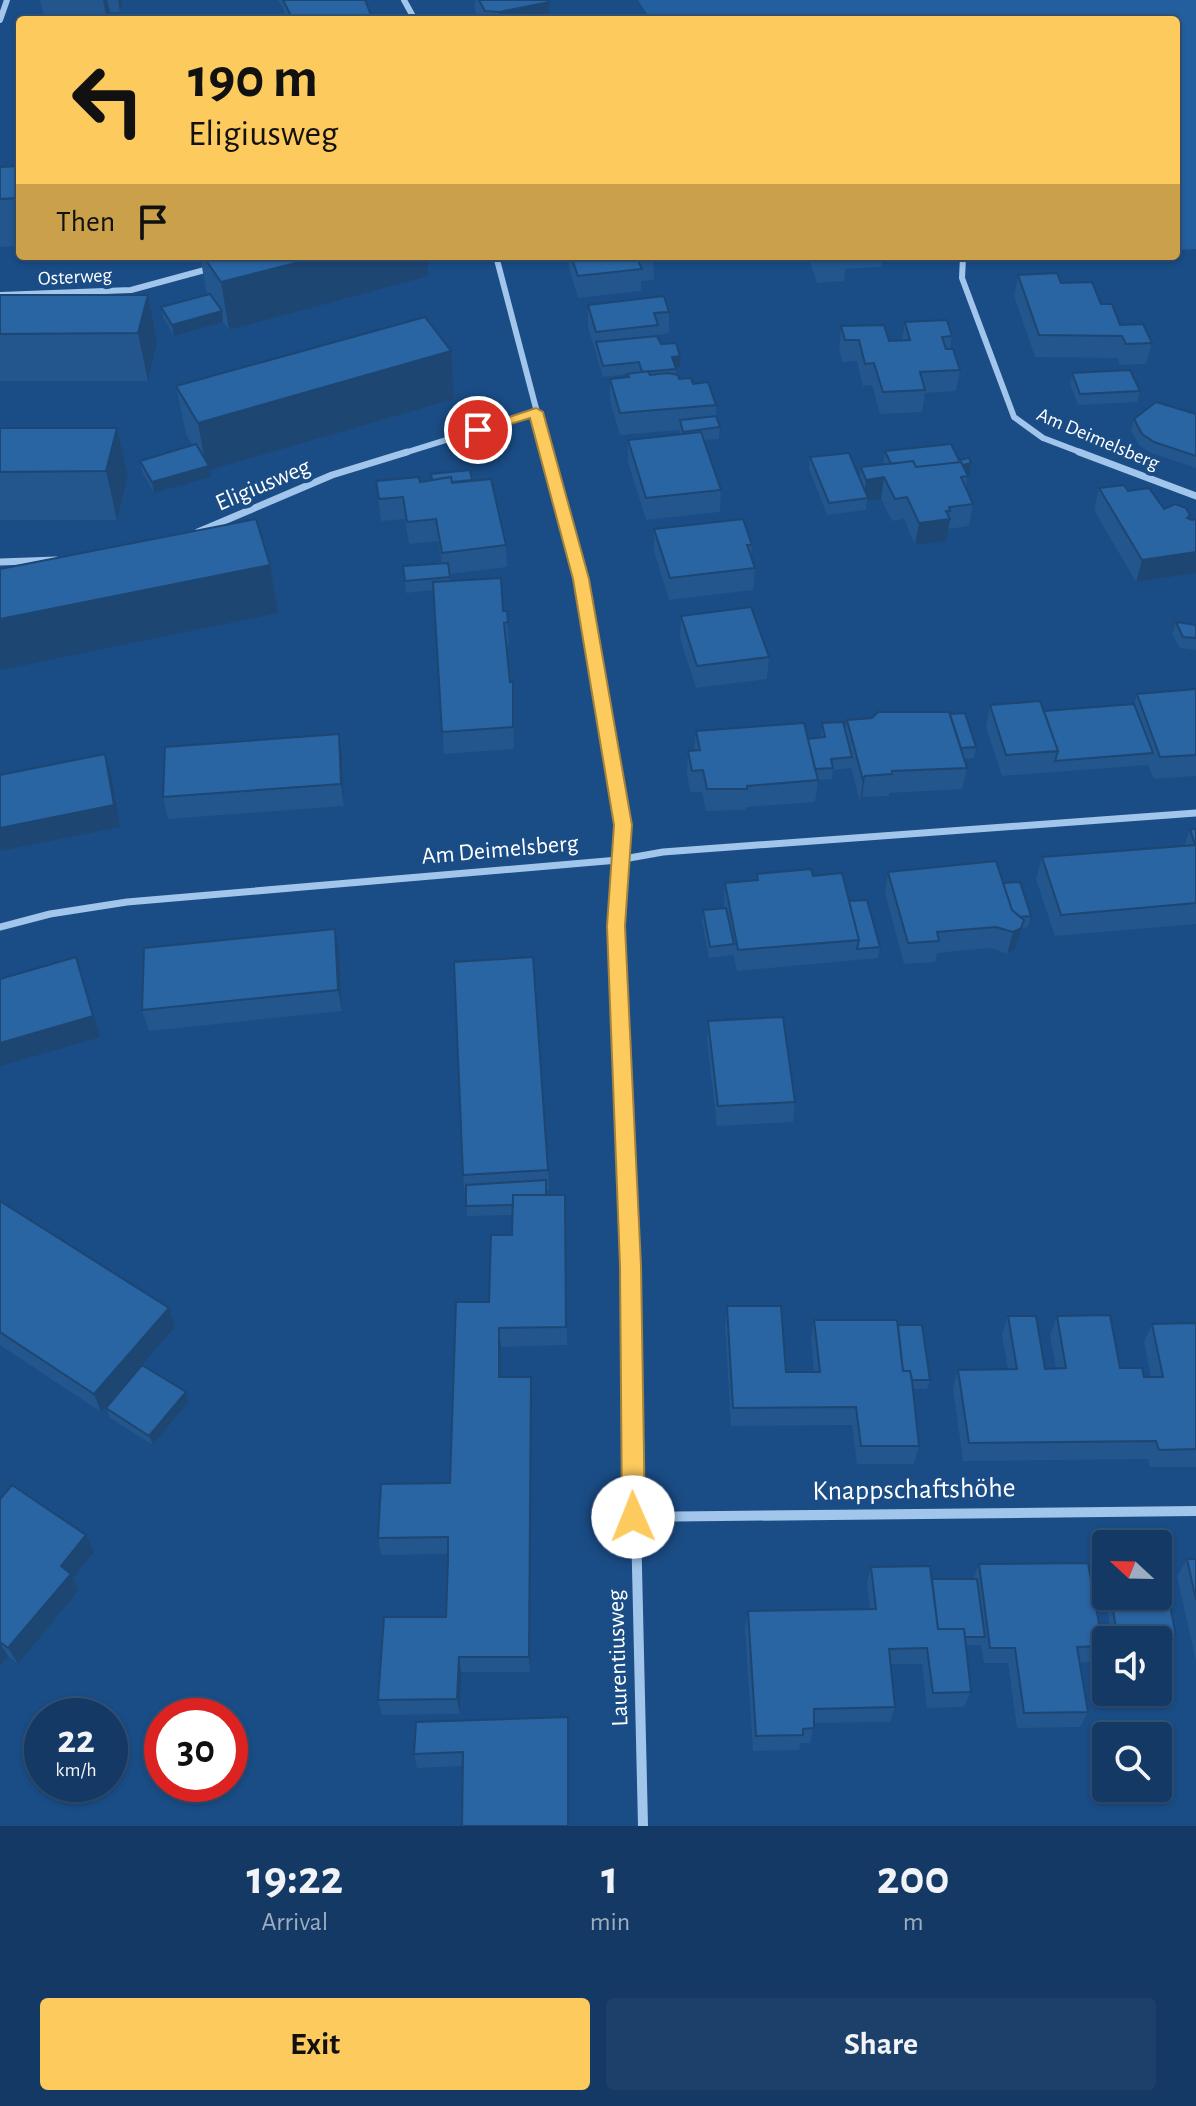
<!DOCTYPE html>
<meta charset="utf-8">
<style>
body{margin:0;font-family:"Alegreya Sans",sans-serif;background:#1d406a;color:#f1f3f6;height:100vh;display:flex;flex-direction:column;font-size:30px;white-space:nowrap}
*{box-sizing:border-box;margin:0}
p{font-size:26px;color:#9dacbf}
.icon{flex:none;width:44px;height:44px;fill:none;stroke:currentColor;stroke-width:2;stroke-linecap:round;stroke-linejoin:round}
.map{position:relative;height:1826px;overflow:hidden}
.side{display:flex;flex-direction:column;background:#143964;flex:1}
.side>*{flex:none}
.hud{position:absolute;left:16px;top:16px;width:1164px;height:244px;border-radius:8px;box-shadow:0 2px 6px #0004,0 0 0 2px #335378;background:#fdca5d;color:#111;overflow:hidden}
.needle{width:52px;rotate:292deg}
.tools{position:absolute;left:1092px;top:1530px;display:grid;gap:16px}
.tools a{display:grid;place-items:center;width:80px;height:80px;border-radius:8px;background:#143964;box-shadow:0 2px 6px #0004,0 0 0 2px #335378;font-size:40px}
.speed{position:absolute;left:24px;top:1698px;display:flex;gap:16px;font-size:40px;font-weight:700;text-align:center}
.speed>*{display:grid;place-content:center;width:104px;height:104px;border-radius:50%;background:#143964;box-shadow:0 2px 6px #0004,0 0 0 2px #335378;line-height:1}
.speed small{font-size:20px;font-weight:400}
.speed .limit{border:12px solid #d22;background:#fff;color:#111}
.pin{position:absolute;display:grid;place-items:center;width:68px;height:68px;color:#fff;margin:-34px;border:4px solid #fff;border-radius:50%;box-shadow:0 2px 8px #0007}
.me{position:absolute;width:88px;margin:-44px;rotate:359deg;stroke-linejoin:round;filter:drop-shadow(0 0 6px #0008)}
.turn{display:flex;align-items:center;gap:28px;height:168px;padding:0 40px;font-size:36px}
.turn .icon{width:104px;height:104px;stroke-width:2.5}
.turn b{display:block;font-size:56px;line-height:68px}
.then{display:flex;align-items:center;height:76px;padding:0 40px;background:#0003;gap:16px;font-size:30px}
.eta{display:flex;justify-content:space-evenly;align-items:center;height:136px;text-align:center}
.eta b{font-size:48px;font-weight:600;line-height:56px}
.primary-button{display:flex;gap:16px;margin-top:auto;padding:16px 40px}
.primary-button a{flex:1;height:92px;border-radius:8px;background:#fdca5d;color:#111;font-size:32px;font-weight:600;line-height:92px;text-align:center}
.primary-button a+a{background:#1d406a;color:#f1f3f6}
.map>svg:first-child{display:block}
.green{fill:#235f9e}
.lines{fill:none;stroke-linecap:round;stroke-linejoin:round}
.street-far2{stroke:#a1c5eb;stroke-width:6}
.street-far1{stroke:#a1c5eb;stroke-width:7}
.street{stroke:#a1c5eb;stroke-width:10}
.wall{fill:#23568c}
.shaded-wall{fill:#1d4672}
.building{fill:#2964a3;stroke:#1d4672;stroke-width:2}
.route{fill:#fdca5d;stroke:#a4833c;stroke-width:2}
.labels{text-anchor:middle;dominant-baseline:central;stroke-width:8;stroke-linejoin:round;paint-order:stroke}
.far-street-label{font-size:20px;fill:#fff;stroke:#1a4c85}
.street-label{font-size:24px;fill:#fff;stroke:#1a4c85}
.near-street-label{font-size:28px;fill:#fff;stroke:#1a4c85}
</style>
<div class="map">
<svg width="1196" height="1826" viewBox="0 0 1196 1826">
<rect width="100%" height="100%" fill="#1a4c85"/>
<path class="green" d="M638,0H1196V249L1176,250V20H651Z"/>
<g class="lines">
<path class="street-far2" d="M404,0L415,20
M0,20L7,0
M496,256L548,454
M963,257L962,278L1014,417L1043,438L1085,454
M0,295L131,290L212,268
M401,454L536,412"/>
<path class="street-far1" d="M548,452L581,579L623,825L616,926L621,1048
M1079,452L1196,496
M198,532L332,475L407,452
M0,562L56,560
M0,927L50,914L127,902L618,860L663,852L1196,813"/>
<path class="street" d="M621,1046L630,1266L643,1826
M633,1517L1196,1511"/>
</g>
<path class="wall" d="M40,0H123L120,12H110L108,20H45Z
M278,0H366L372,20H285L284,10Z
M475,0H547L549,16L561,20H480L475,11Z
M20,166V246L0,247V167Z
M200,256H427L429,276L229,330L223,322L174,336L163,318L161,307L207,295Z
M568,256H653L654,280L641,281V291L578,298L569,268Z
M808,256H883L881,267L845,269L844,281L817,283Z
M1018,275L1061,283L1101,304L1120,325L1152,343L1146,364L1120,365L1117,358L1035,357L1014,296Z
M0,295H148L157,342L148,381H0Z
M588,305L669,312V333L658,335L661,344L680,356V367L676,368V375L679,379L693,384L716,405V416L720,427L719,439L704,440L721,490L720,512L646,520L628,462V440L680,434L679,430L620,435L610,401V379L627,378V374L603,377L588,327Z
M905,322L952,336L950,349L960,370L956,391L925,393L922,412L880,414L872,385L863,386L857,361L842,362L839,348L841,326L889,341L902,340Z
M1072,373L1140,391L1137,402L1078,405L1070,384Z
M176,386L454,399L210,470L211,477L154,493L142,472L140,461L192,445L186,434Z
M1196,414V468L1151,453L1139,445L1131,430L1134,419Z
M0,428H117L128,476L117,520H0Z
M885,451L959,460L969,475H967L966,488L973,504L969,526L948,529L946,541L915,545L904,519L892,521L881,499L867,501L866,510L827,515L809,469L810,457L859,478L861,467L884,464L883,462Z
M431,474L472,481L506,545L507,567L450,574L451,581L503,611H507L509,644H506L510,682H513L514,749L444,754L434,590L406,593L403,566L442,563L438,541L409,544L405,519L381,521L376,481L420,482L431,480Z
M1099,488L1128,491L1164,509L1192,520L1196,519V573L1136,582L1094,510Z
M654,529L752,545L751,559L755,568L753,590L669,600L654,551Z
M681,616L769,657L767,679L696,688L680,638Z
M1176,622L1196,625V650L1180,648L1172,634Z
M1196,689V776L1154,779L1148,765L1002,776L986,727L990,705L1044,711L1134,704L1137,694Z
M847,720L976,747L974,758L964,759L967,768L962,789L889,793V796L862,797L860,802L851,767L850,768L833,770L832,779L818,780L815,802L746,807L745,810L706,811L702,792H690L687,773L688,751H694L696,731L808,739L821,738L822,723L845,732Z
M342,756L344,806L168,819L163,797Z
M1190,829H1196V924L1055,936L1036,879L1042,857L1184,846Z
M888,872L1003,883L1031,916L1028,927L1021,928L1015,949L1007,954L991,948L956,951L937,953L935,962L904,964L885,893Z
M757,874L813,876L849,901L880,947L878,958L737,971L733,953V955L709,958L702,921L703,910L724,908L725,883L756,880Z
M335,929L339,950L342,1011L149,1031L142,1010Z
M708,1021L795,1102L793,1122L717,1126L707,1041Z
M548,1170L549,1190H546V1195H565L567,1345L501,1347V1377L532,1395L530,1672H461L460,1714L382,1715L378,1700L446,1617L448,1554L381,1555L378,1538L450,1483L489,1302L512,1235L513,1215L467,1216L466,1195H465L463,1175Z
M0,1201L169,1308L175,1327L101,1412L0,1345Z
M727,1306L786,1372H814L811,1339L814,1320L898,1325L930,1380L927,1389H913L919,1446L914,1464H857L852,1425L731,1426L725,1325Z
M1008,1316L1045,1369H1056L1050,1335L1057,1316L1120,1368L1144,1377H1151L1144,1342L1152,1324L1196,1323V1467H1150L1148,1459L963,1461L953,1388L958,1370L1008,1369L1002,1335Z
M186,1392L189,1401L153,1445L110,1418L106,1408Z
M0,1499L94,1552L73,1578L79,1590L18,1664L8,1656L0,1666Z
M1187,1559H1196V1661L1177,1576Z
M979,1564L1103,1646L1094,1662H1079L1088,1712L1080,1727L1017,1728L1008,1663H984L981,1645H966L971,1692L964,1707L927,1708L922,1664H891L895,1707L890,1722L814,1723L810,1743H801L799,1750L753,1751L745,1627L748,1611L870,1609L867,1583L871,1567L932,1579H973Z
M1106,1584V1596H1158L1176,1635L1171,1643H1158V1640H1112L1104,1588Z
M568,1717L463,1766L417,1768L414,1754Z"/>
<path class="shaded-wall" d="M103,0H107L110,12L108,20H107Z
M118,0H123L120,12Z
M288,0H366L367,15H371L372,20H332Z
M549,2V20H499V12Z
M323,256H427L429,276L229,330L221,282Z
M148,295L157,342L148,381L138,333Z
M222,311L223,322L174,336L172,325Z
M451,351L454,399L210,470L211,477L154,493L152,482L206,467L198,423Z
M680,356V367L672,368V357Z
M117,428L128,476L117,520L106,471Z
M971,463L969,475L894,485L895,474Z
M884,477L881,499L867,501L868,498L864,499L866,480Z
M950,519L946,541L915,545L919,523Z
M1196,552V573L1136,582L1142,560Z
M270,565L278,613L0,670V619Z
M339,734L342,756L344,806L341,784Z
M105,754L111,776L120,827L0,851V828Z
M865,776L862,797L860,802L863,780Z
M1024,920L1015,949L1007,954L1013,932Z
M335,929L339,950L342,1011L338,990Z
M76,957L100,1037L0,1066V1043Z
M169,1308L175,1327L101,1412L94,1394Z
M499,1328L501,1347V1395L499,1377Z
M531,1377L532,1395L530,1672L529,1657Z
M186,1392L189,1401L153,1445L149,1436Z
M86,1535L94,1552L73,1578L79,1590L18,1664L8,1648L61,1566Z
M0,1643L8,1656L0,1666Z
M459,1657L461,1672L460,1714L457,1699Z"/>
<path class="building" d="M283,0H365L371,15L332,20H293Z
M479,0H547L549,2L499,12L485,11Z
M559,15L561,20H500Z
M20,166V198L0,199V167Z
M203,256H323L221,282Z
M571,256H653L654,258L638,260L642,269L578,276Z
M817,256H845L846,260L819,261Z
M1057,273L1061,283L1092,282L1101,304H1112L1120,325L1143,324L1152,343L1126,344L1122,336L1039,335L1018,275Z
M210,294L222,311L172,325L161,307Z
M0,295H148L138,333L0,334Z
M664,296L669,312L654,313L658,325L596,332L588,305Z
M425,317L451,351L198,423L176,386Z
M947,320L952,336L942,337L946,349H953L960,370L920,372L925,390L883,392L874,363L865,364L859,340H845L841,326L884,325L889,341L910,340L905,322Z
M657,336L661,344L676,343L680,356L672,357L676,369L642,372L639,362L603,366L596,342Z
M1130,370L1140,391L1080,394L1072,373Z
M648,371L650,375L668,373L678,375L679,379L691,378L693,384L708,382L716,405L620,413L610,379L629,377L627,374Z
M1156,402L1196,414V456L1154,442L1142,434L1134,419Z
M716,416L720,427L683,432L680,420Z
M0,428H117L106,471L0,472Z
M701,432L721,490L646,498L628,440Z
M196,444L209,466L152,482L140,461Z
M951,444L959,460L969,458L971,463L963,465L961,462L916,467L913,461L891,464L885,451Z
M849,453L868,498L829,503L810,457Z
M913,461L916,467L961,462L968,476L961,477L973,504L949,507L950,511H946L950,519L919,523L907,497L895,499L884,477L866,480L861,467Z
M470,470L472,480L452,482L451,477L432,480L431,474Z
M419,477L420,482L451,477L452,483L491,479L506,545L442,553L436,519L407,522L403,497L379,499L376,481Z
M1124,485L1128,491L1149,488L1164,509L1175,504L1186,508L1190,515L1187,518L1192,520L1196,519V552L1142,560L1099,488Z
M256,519L270,565L0,619V569Z
M743,519L752,545H747L755,568L670,578L654,529Z
M448,563L450,577L405,581L403,566Z
M501,578L503,611H507L508,622L504,623L510,682H513V727L442,732L433,582Z
M751,607L769,657L697,666L681,616Z
M1176,622L1196,625V638L1183,637Z
M1196,689V755L1160,757L1137,694Z
M1040,701L1058,751L1006,755L990,705Z
M1134,704L1153,753L1055,761L1058,751L1044,711Z
M878,712H949L967,768L892,771V774L865,776L863,780L847,720L872,718Z
M965,713L976,747L961,748L950,714Z
M843,722L852,757L831,759L833,768L815,769L808,739L825,737L822,723Z
M804,723L818,780L747,786V789H707L703,770L692,771L688,751L700,750L696,731Z
M339,734L341,784L163,797L165,747Z
M105,754L114,805L0,828V775Z
M1190,829H1196V903L1061,915L1042,857L1195,845Z
M996,861L1012,910L1024,920L1021,928L1013,932L996,927L937,932L939,941L908,943L888,872Z
M811,869L813,876L842,873L859,940L738,950L725,883L758,880L757,874Z
M1020,882L1031,916L1020,917L1012,910L1003,883Z
M867,900L880,947L857,949L859,940L849,901Z
M726,908L734,944L710,947L703,910Z
M335,929L338,990L142,1010L144,948Z
M76,957L93,1016L0,1043V979Z
M533,957L548,1170L463,1175L454,962Z
M783,1017L795,1102L718,1106L708,1021Z
M546,1180V1195H513V1205L466,1206V1185Z
M513,1195H565L566,1327L499,1328V1377H531L529,1657H459L457,1699L378,1700L384,1617H446L448,1560V1537L378,1538L381,1484L450,1483L456,1302H489L491,1235H512Z
M0,1201L169,1308L94,1394L0,1332Z
M727,1306H781L786,1372H820L814,1320H897L903,1371H910L912,1381L919,1446H861L856,1407L733,1408Z
M1110,1315L1120,1368H1142L1144,1377H1163L1152,1324L1196,1323V1449L1159,1450L1156,1441L969,1443L958,1370L1017,1369L1008,1316H1036L1045,1369L1066,1368L1057,1316Z
M898,1325H922L930,1380H912L910,1371H903Z
M142,1365L186,1392L149,1436L106,1408Z
M12,1485L86,1535L61,1566L71,1574L8,1648L0,1642V1499Z
M1187,1559H1196V1600Z
M1088,1563L1103,1646L1077,1647L1088,1712L1024,1713L1015,1648H990L979,1564Z
M930,1566L938,1629H964L971,1692L933,1693L927,1648L889,1649L895,1707L814,1709V1728L803,1729V1735L756,1736L748,1611L876,1609L871,1567Z
M1158,1578H1164L1176,1635L1117,1636L1111,1596H1158Z
M932,1579H977L985,1637H965L964,1629H938Z
M568,1717V1826H462L463,1752L414,1754L416,1722Z"/>
<path class="route" d="M536,408L543,412L589,579L632,825L625,926L641,1266L645,1517L641,1525L633,1528L625,1525L622,1517L620,1266L607,926L614,825L573,579L530,418L478,434L470,430Z"/>
<g class="labels">
<g class="far-street-label">
<text transform="translate(75 277) rotate(-3)">Osterweg</text>
<text transform="translate(1098 439) rotate(23)">Am Deimelsberg</text>
</g>
<g class="street-label">
<text transform="translate(263 485) rotate(-23)">Eligiusweg</text>
<text transform="translate(500 850) rotate(-5)">Am Deimelsberg</text>
<text transform="translate(618 1658) rotate(-92)">Laurentiusweg</text>
</g>
<g class="near-street-label">
<text transform="translate(914 1490) rotate(-1)">Knappschaftshöhe</text>
</g>
</g>
</svg>
<div class="tools">
<a><svg class="needle" viewBox="-14 -14 28 28"><path d="M0-13l5 13h-10z" fill="#e53935"/><path d="M0 13l5-13h-10z" fill="#9dacbf"/></svg></a>
<a><svg class="icon" aria-label="sound" viewBox="0 0 24 24"><path d="M4 9h4l5-4v14l-5-4H4zM17 9q2 3 0 6"/></svg></a>
<a><svg class="icon" aria-label="search" viewBox="0 0 24 24"><circle cx="10" cy="10" r="6"/><path d="M15 15l6 6"/></svg></a>
</div>
<div class="speed"><div>22<small>km/h</small></div><div class="limit">30</div></div>
<div class="pin" style="left:478px;top:430px;background:#d93025"><svg class="icon" aria-label="arrive" viewBox="0 0 24 24"><path d="M6 21V4h12l-3 4 3 4H6"/></svg></div>
<svg class="me" style="left:633px;top:1517px" viewBox="-20 -20 40 40"><circle r="19" fill="#fff"/><path d="M0-13L10 11 0 6-10 11z" fill="#fdca5d"/></svg>
<div class="hud">
<div class="turn"><svg class="icon" aria-label="left" viewBox="0 0 24 24"><path d="M17 20v-9H6M10 6l-5 5 5 5"/></svg><div><b>190 m</b>Eligiusweg</div></div>
<div class="then">Then<svg class="icon" aria-label="arrive" viewBox="0 0 24 24"><path d="M6 21V4h12l-3 4 3 4H6"/></svg></div>
</div>
</div>
<section class="side">
<div class="eta">
<div><b>19:22</b><p>Arrival</p></div>
<div><b>1</b><p>min</p></div>
<div><b>200</b><p>m</p></div>
</div>
<div class="primary-button"><a>Exit</a><a>Share</a></div>
</section>
